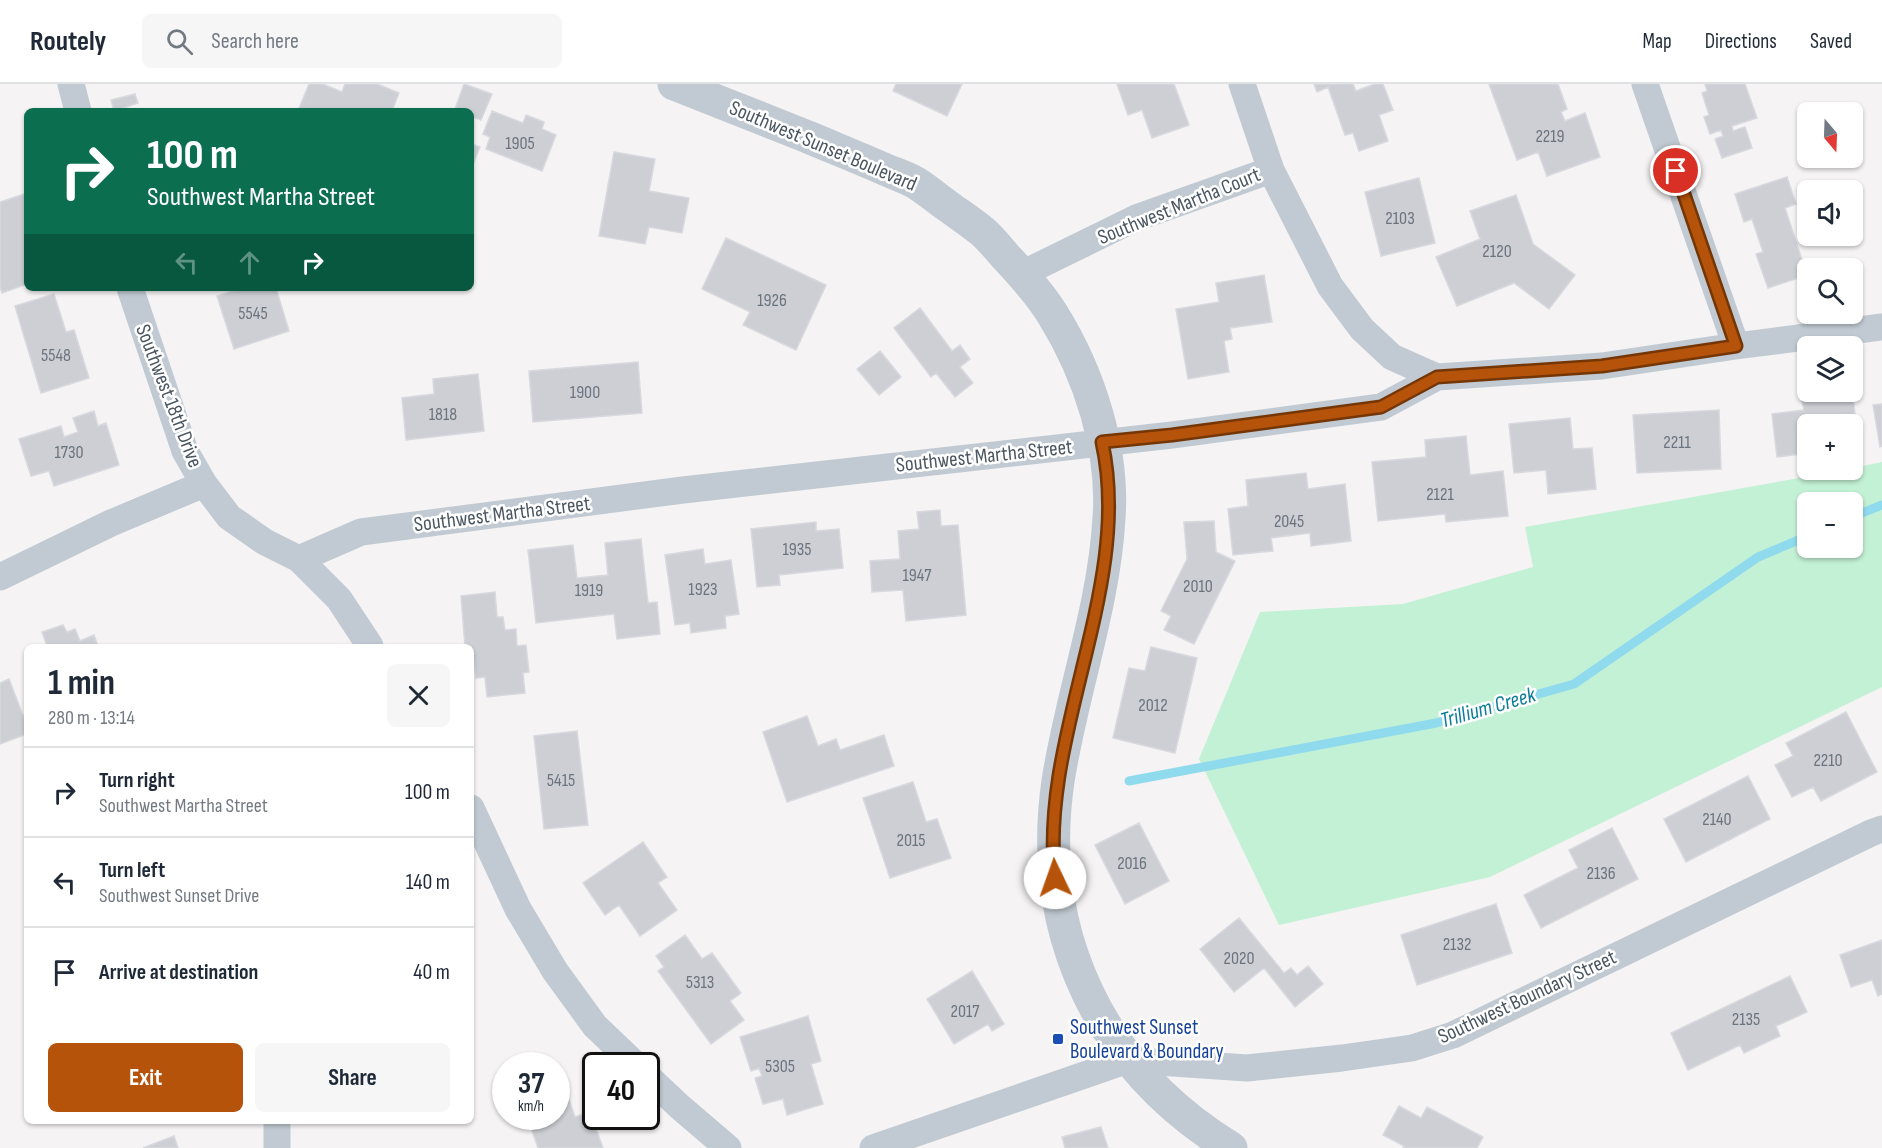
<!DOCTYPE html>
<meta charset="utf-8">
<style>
body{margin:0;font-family:"Sofia Sans Condensed",sans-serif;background:#f6f6f7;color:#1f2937;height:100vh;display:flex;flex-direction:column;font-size:22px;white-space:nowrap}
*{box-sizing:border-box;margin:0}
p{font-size:20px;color:#747a83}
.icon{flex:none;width:33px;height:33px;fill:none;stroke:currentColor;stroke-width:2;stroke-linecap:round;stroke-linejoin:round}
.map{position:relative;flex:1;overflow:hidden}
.side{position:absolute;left:24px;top:560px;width:450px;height:480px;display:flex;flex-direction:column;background:#fff;border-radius:9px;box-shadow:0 2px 4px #0004}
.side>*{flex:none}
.hud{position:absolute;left:24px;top:24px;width:450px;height:183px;border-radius:9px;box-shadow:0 2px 4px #0004;background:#0b6e4f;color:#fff;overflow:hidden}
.needle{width:39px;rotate:161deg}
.controls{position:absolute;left:1797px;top:18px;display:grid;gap:12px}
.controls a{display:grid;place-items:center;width:66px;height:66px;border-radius:9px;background:#fff;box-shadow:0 2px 4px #0004;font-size:30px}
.speed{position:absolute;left:492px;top:968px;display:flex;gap:12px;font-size:30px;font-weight:700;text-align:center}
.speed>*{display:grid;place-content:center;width:78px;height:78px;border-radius:50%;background:#fff;box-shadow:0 2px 4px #0004;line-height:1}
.speed small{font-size:15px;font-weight:400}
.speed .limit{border:3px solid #111;border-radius:9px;background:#fff;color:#111}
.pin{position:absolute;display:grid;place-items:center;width:51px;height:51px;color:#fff;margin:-26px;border:3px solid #fff;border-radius:50%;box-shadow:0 2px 6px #0007}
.me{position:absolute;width:66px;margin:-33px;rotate:357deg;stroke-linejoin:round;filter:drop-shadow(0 0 4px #0008)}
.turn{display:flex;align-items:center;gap:21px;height:126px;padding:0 24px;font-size:27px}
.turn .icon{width:78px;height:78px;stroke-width:2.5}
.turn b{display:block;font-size:42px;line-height:51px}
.lanes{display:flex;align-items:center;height:57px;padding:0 24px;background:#0003;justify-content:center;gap:30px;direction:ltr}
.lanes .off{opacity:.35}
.round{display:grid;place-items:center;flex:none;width:63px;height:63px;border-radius:9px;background:#f6f6f7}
.overview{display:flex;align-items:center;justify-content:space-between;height:102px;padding:0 24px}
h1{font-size:36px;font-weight:700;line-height:45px}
.action{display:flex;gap:12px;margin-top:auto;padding:12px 24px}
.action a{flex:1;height:69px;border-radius:9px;background:#b45309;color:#fff;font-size:24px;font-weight:700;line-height:69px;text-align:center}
.action a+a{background:#f6f6f7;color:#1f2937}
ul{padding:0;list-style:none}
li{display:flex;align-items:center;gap:18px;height:90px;padding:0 24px;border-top:2px solid #e0e1e3}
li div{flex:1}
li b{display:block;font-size:22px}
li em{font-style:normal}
header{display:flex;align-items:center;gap:36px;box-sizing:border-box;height:84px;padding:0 30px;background:#fff;border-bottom:2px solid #e0e1e3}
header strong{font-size:28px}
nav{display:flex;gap:33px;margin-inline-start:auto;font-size:21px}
.search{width:420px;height:54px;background:#f6f6f7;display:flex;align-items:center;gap:15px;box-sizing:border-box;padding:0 21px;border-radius:9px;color:#747a83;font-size:22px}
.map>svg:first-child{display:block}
.green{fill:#c3f1d5;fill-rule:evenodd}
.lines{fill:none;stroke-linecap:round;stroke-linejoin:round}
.stream{stroke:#90daee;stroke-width:9}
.building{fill:#cdcfd5;stroke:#d7d9de;stroke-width:1.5}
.minor{stroke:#c1cad2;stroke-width:27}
.tertiary{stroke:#c1cad2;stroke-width:33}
.route-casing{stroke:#753606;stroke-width:15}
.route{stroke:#b45309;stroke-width:10}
.transit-dot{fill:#1a4fb4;stroke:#fff;stroke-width:2}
.labels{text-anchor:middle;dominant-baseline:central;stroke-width:5;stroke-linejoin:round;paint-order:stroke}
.number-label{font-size:18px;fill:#6b747e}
.street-label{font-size:21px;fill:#4a5661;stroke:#fff}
.transit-label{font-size:21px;fill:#164399;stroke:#fff;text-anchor:start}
.water-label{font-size:22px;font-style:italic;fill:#0c7c9b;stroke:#fff}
</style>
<header>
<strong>Routely</strong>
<div class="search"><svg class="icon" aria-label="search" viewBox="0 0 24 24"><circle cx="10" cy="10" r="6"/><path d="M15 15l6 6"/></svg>Search here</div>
<nav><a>Map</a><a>Directions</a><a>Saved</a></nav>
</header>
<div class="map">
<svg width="1882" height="1064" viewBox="0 0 1882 1064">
<rect width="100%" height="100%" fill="#f5f3f3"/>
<path class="green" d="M1882,378V603L1490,793L1279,841L1199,675L1260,528L1403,520L1533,483L1525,443L1844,386H1852L1853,384ZM1852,418V464H1808V418Z"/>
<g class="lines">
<path class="stream" d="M1852,433L1882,421
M1129,697L1436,639L1574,600L1758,473L1808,452"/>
</g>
<path class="building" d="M309,0H323L342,8L345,0H377L399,9L392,27H298Z
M464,0L492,10L481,36L471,32V27L455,25Z
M896,0H962L947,32L893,7Z
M1117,0H1174L1189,41L1152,54L1142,26L1128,31Z
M1314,0H1353L1356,7L1375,0H1383L1393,26L1379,31L1388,57L1359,67L1353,49L1345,51L1328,3L1317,8Z
M1489,0H1558L1567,25L1561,28L1565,37L1585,29L1600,73L1547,92L1538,68L1517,76Z
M1705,0H1745L1757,34L1732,42L1733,47L1745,43L1752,64L1722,74L1715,55L1723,52L1721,46L1710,50L1704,33L1709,31L1702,9L1707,7Z
M135,10L138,19L114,27L111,16Z
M492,27L523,39L526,31L544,38L542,45L556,51L542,87L486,65L490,53L483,50Z
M471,60L480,63L471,85Z
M614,68L655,75L649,107L689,114L682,149L649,143L645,160L599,152Z
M1787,93L1796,120L1785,124L1807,191L1768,204L1756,170L1763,168L1752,135L1744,138L1735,110Z
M1419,94L1435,159L1381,172L1365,108Z
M27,109V200L2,209L0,203V118Z
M1516,111L1533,160L1575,191L1549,225L1514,199L1457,222L1436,173L1480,155L1470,127Z
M726,154L826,201L796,266L743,241L750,228L702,205Z
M1264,191L1272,238L1230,244L1232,255L1224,257L1229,288L1188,295L1176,225L1219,218L1216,199Z
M242,204H276L289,247L234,265L217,212Z
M54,210L66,248L74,246L89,294L41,309L15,222Z
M920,224L952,267L960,261L970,275L960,283L973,299L955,313L936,289L931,293L894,244Z
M880,267L901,293L879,311L857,285Z
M638,278L642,329L533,338L529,287Z
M478,290L484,347L406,356L402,314L434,310L433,295Z
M1821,308H1833L1834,313L1853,311L1857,350H1852V340H1808V369L1777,373L1772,330L1804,326L1802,317L1809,316L1808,309Z
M1882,320V362L1880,363L1873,321Z
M1719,326L1721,385L1637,389L1633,331Z
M94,327L98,342L106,339L119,381L54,402L49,387L31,392L19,355L61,342L64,353L78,348L73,334Z
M1570,334L1573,365L1592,364L1596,405L1548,410L1546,386L1514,389L1509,340Z
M1466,352L1470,391L1503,387L1508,432L1446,438L1445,430L1378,437L1372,378L1426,373L1425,356Z
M1306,389L1308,405L1345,400L1351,457L1311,462L1310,449L1271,454L1273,467L1233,471L1228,425L1248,422L1246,396Z
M940,426L941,442L958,441L966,531L906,537L903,506L872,508L870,477L900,475L898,447L919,445L917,428Z
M1214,437L1216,468L1235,477L1194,560L1164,546L1171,532L1161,527L1187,475L1184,438Z
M816,438V447L839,445L843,484L779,491L780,501L757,503L751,445Z
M641,455L648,519L657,518L660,550L617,555L614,530L536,539L528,466L573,461L577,494L608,491L605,459Z
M703,465L705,480L731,476L739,530L725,532L726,544L691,549L690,539L675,541L665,471Z
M495,508L497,533H503L505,546L516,545L517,562L526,561L529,588L523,589L525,609L487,613L485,593L476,594L474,576H471V562H465L461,512Z
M63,541L67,548L75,545L80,557L94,551L98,562H47L42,548Z
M1151,563L1197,574L1175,669L1113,654L1129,584L1145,587Z
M9,595L27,642V650L0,660V599Z
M1846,628L1877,688L1821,717L1813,703L1792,713L1775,681L1793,672L1786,659Z
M807,632L818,662L836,655L840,666L884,651L894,682L787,718L763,648Z
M577,647L588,741L544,745L534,652Z
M1748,692L1770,735L1686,778L1664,735Z
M913,698L926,738L937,735L951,774L890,794L863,714Z
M1139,739L1169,797L1125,820L1095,761Z
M1612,744L1638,795L1541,844L1524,811L1578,784L1569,766Z
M643,758L667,793L658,799L677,826L640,852L619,821L605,831L583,799Z
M1496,820L1512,869L1417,901L1401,851Z
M1239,834L1284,889L1291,884L1297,891L1308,882L1323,900L1295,923L1264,884L1234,908L1200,865Z
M685,851L702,875L712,869L741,909L730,917L744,936L711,960L658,887L664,883L656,872Z
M1882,856V910L1878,912L1872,896L1851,903L1840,871Z
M972,887L1004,940L992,947L988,940L954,960L927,915Z
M1790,892L1807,928L1776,942L1780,952L1744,969L1740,961L1688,986L1671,949Z
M808,932L821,977L811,980L823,1020L787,1031L783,1015L763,1020L755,994L762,992L759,984L751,987L740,953Z
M561,992L575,1033L590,1028L603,1064H538L527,1032H556V994Z
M1399,1022L1421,1034L1427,1023L1483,1053L1477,1064H1403L1404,1062L1383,1051Z
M1101,1043L1108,1064H1065L1062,1053Z
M174,1052L178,1064H143Z"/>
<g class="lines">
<path class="minor" d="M71,0L78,27
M1242,0L1271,86L1330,202L1362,245L1392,273L1437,293
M1645,0L1736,262
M1022,190L1136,134L1271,86
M130,204L185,367L204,400L229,433L265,458L299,475L339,515L370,562
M299,475L361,448L683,406L1172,351L1381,323L1437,293L1602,282L1736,262L1882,243
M0,493L111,439L204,400
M471,724L518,825L555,887L595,942L636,981
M646,991L680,1023L728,1064
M277,1064V1036
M873,1064L1128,976L1247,984L1342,974L1412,964L1453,951L1871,749L1882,745"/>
<path class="tertiary" d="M674,0C719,18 764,36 808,53C834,64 859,74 884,85C895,90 906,93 916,99C927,106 938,115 949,123C960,131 972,139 983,148C991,155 998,164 1006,173C1023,191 1040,210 1053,231C1089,289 1114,365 1109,434C1104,523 1072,608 1058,697C1036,849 1100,984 1231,1064"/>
</g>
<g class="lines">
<g class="route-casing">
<path id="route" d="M1055,794C1039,649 1134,502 1102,358L1172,351L1381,323L1437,293L1602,282L1736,262L1676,87"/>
</g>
<use href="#route" class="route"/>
</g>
<rect class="transit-dot" x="1052" y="949" width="12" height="12" rx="3"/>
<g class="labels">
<g class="number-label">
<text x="1550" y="52">2219</text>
<text x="520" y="59">1905</text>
<text x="1400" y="134">2103</text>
<text x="1497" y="167">2120</text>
<text x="772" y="216">1926</text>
<text x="253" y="229">5545</text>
<text x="56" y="271">5548</text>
<text x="585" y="308">1900</text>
<text x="443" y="330">1818</text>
<text x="1677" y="358">2211</text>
<text x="69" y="368">1730</text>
<text x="1440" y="410">2121</text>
<text x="1289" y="437">2045</text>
<text x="797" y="465">1935</text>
<text x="917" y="491">1947</text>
<text x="1198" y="502">2010</text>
<text x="703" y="505">1923</text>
<text x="589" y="506">1919</text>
<text x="1153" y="621">2012</text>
<text x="1828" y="676">2210</text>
<text x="561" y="696">5415</text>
<text x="1717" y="735">2140</text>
<text x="911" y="756">2015</text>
<text x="1132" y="779">2016</text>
<text x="1601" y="789">2136</text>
<text x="1457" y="860">2132</text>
<text x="1239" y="874">2020</text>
<text x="700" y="898">5313</text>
<text x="965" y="927">2017</text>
<text x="1746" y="935">2135</text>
<text x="780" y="982">5305</text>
</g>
<g class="street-label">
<text transform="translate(823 62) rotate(23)">Southwest Sunset Boulevard</text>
<text transform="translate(1179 122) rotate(-22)">Southwest Martha Court</text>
<text transform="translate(169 312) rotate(69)">Southwest 18th Drive</text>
<text transform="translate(984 372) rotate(-6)">Southwest Martha Street</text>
<text transform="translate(502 430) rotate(-7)">Southwest Martha Street</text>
<text transform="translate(1527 913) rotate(-25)">Southwest Boundary Street</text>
</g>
<g class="transit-label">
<text x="1070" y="943">Southwest Sunset<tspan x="1070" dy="24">Boulevard &amp; Boundary</tspan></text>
</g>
<g class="water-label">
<text transform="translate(1488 624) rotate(-16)">Trillium Creek</text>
</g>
</g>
</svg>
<div class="controls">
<a><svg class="needle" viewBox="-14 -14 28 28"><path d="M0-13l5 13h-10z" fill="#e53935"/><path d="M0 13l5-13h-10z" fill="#747a83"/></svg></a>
<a><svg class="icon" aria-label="sound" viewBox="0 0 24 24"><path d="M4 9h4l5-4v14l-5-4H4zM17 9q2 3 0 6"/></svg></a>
<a><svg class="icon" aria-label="search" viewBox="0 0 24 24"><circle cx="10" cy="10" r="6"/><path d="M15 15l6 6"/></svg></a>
<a><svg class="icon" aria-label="layers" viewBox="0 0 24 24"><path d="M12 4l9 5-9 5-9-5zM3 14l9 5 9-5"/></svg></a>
<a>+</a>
<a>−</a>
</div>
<div class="speed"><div>37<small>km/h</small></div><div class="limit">40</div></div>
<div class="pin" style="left:1676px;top:87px;background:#d93025"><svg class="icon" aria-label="arrive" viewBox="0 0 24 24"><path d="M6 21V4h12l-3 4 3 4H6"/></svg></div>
<svg class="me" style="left:1055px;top:794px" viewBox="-20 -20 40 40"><circle r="19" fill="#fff"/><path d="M0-13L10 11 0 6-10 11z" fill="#b45309"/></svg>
<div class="hud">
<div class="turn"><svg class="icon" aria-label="right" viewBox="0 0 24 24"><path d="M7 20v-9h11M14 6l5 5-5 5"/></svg><div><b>100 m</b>Southwest Martha Street</div></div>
<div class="lanes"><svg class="icon off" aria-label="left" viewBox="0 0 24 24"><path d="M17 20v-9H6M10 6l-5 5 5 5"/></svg><svg class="icon off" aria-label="ahead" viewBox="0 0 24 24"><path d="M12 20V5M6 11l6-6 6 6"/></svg><svg class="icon" aria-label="right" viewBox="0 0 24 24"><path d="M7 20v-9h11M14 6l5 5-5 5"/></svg></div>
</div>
<section class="side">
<div class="overview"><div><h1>1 min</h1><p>280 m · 13:14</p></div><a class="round"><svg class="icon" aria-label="close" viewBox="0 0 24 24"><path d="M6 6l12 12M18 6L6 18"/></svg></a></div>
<ul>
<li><svg class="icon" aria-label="right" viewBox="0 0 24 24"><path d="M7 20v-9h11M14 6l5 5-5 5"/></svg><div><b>Turn right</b><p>Southwest Martha Street</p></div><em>100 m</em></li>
<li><svg class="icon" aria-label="left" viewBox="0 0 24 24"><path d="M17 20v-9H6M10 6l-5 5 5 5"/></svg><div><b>Turn left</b><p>Southwest Sunset Drive</p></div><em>140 m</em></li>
<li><svg class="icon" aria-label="arrive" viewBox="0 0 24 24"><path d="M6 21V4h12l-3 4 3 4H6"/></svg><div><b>Arrive at destination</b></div><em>40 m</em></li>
</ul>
<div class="action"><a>Exit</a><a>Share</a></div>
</section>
</div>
